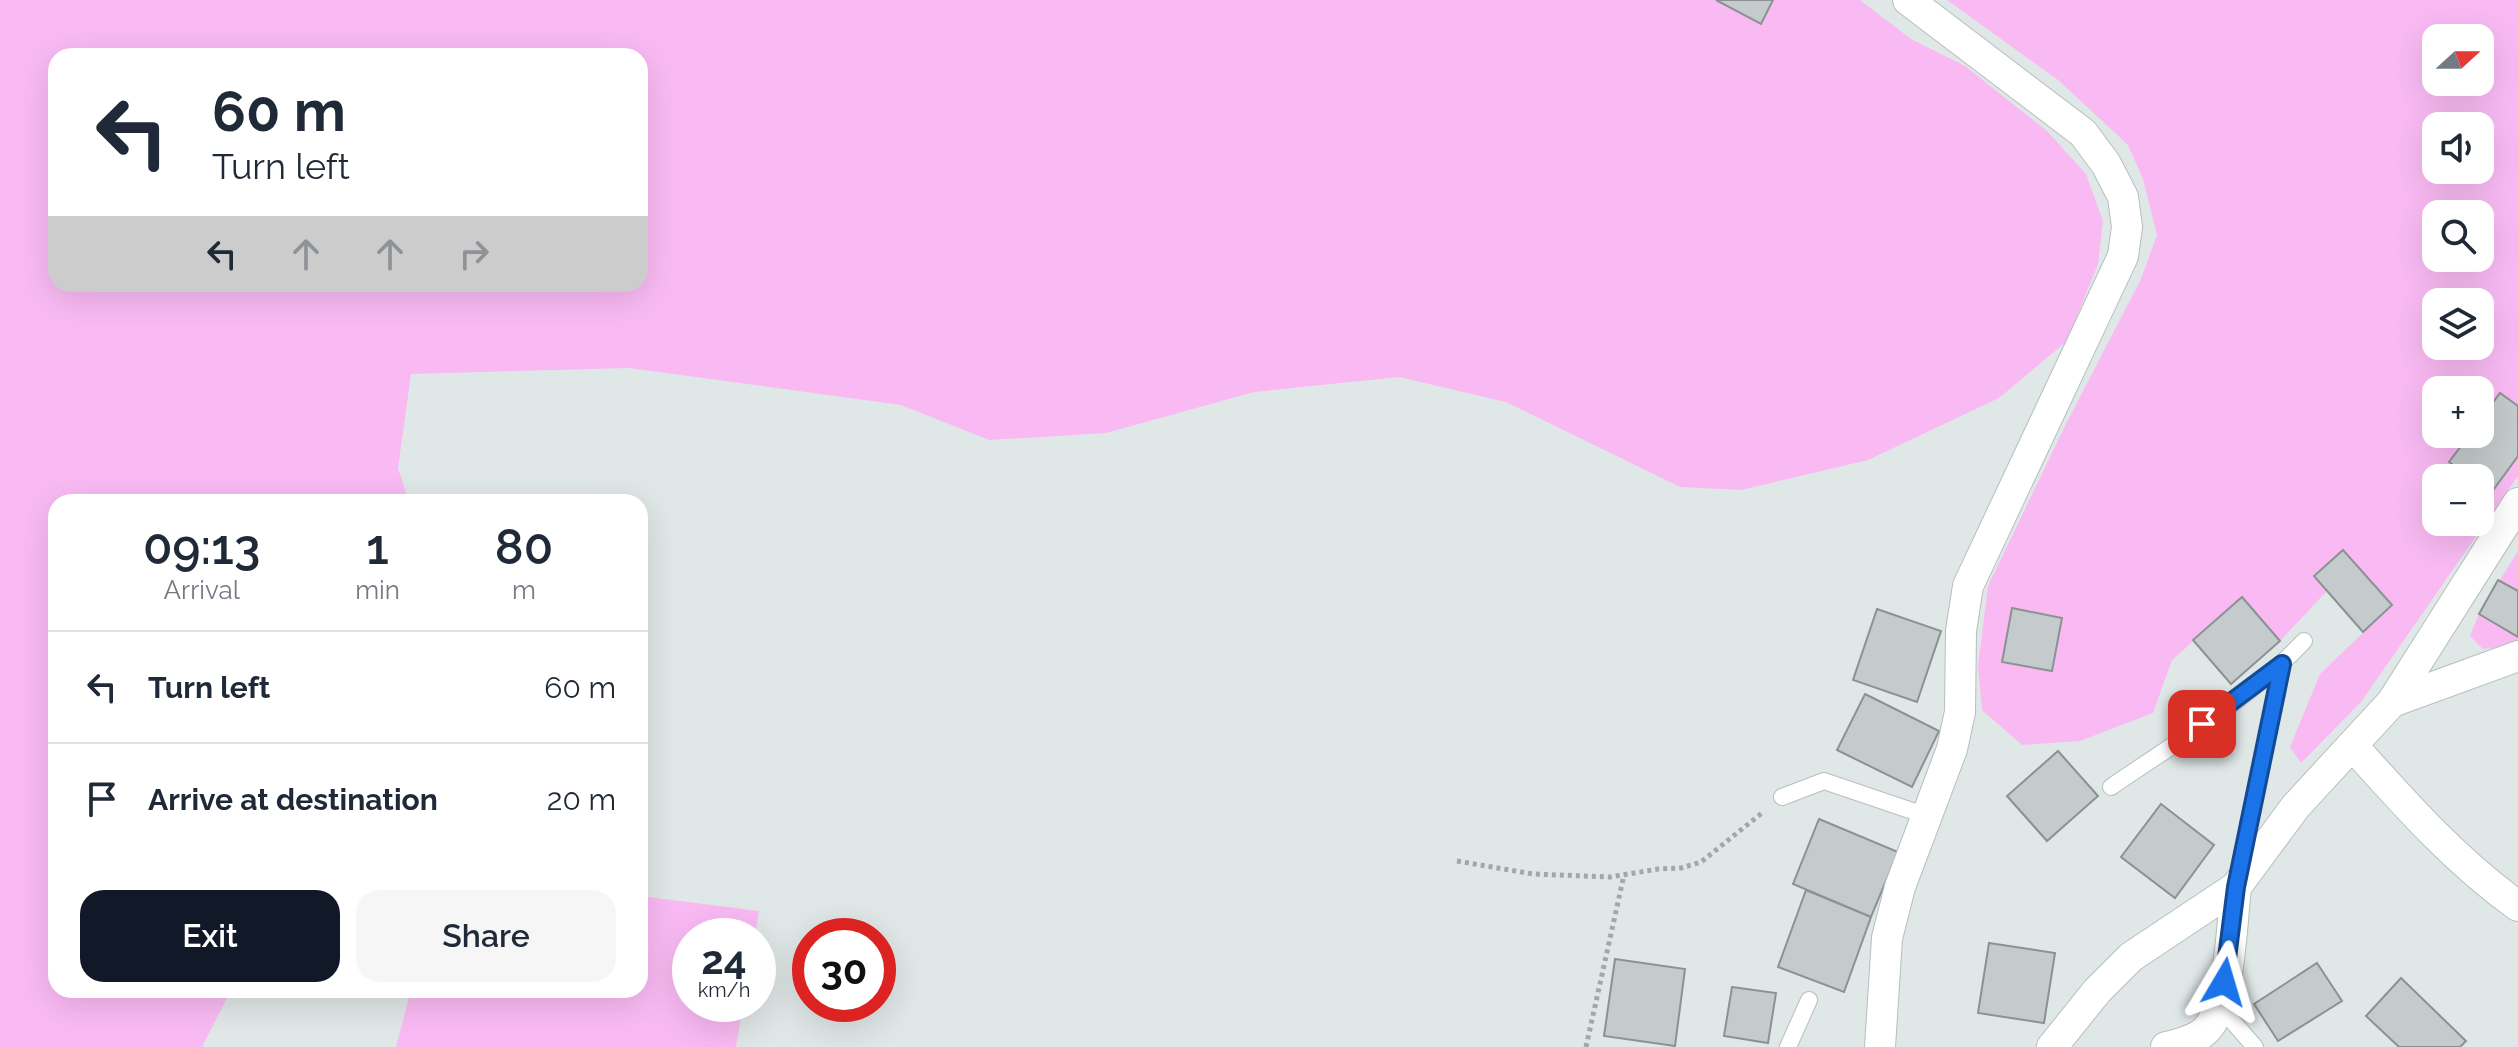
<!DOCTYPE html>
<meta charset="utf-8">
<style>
body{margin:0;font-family:Raleway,sans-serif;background:#f6f6f7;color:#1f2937;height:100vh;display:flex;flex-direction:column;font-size:30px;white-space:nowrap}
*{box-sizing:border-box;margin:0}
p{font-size:26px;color:#747a83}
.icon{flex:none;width:44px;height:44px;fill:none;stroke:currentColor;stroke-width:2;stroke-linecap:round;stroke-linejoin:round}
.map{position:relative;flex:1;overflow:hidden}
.drawer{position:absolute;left:48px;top:494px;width:600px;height:504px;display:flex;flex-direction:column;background:#fff;border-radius:24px;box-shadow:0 8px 32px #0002}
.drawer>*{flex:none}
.hud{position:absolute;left:48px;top:48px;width:600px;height:244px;border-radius:24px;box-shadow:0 8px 32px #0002;background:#fff;color:#1f2937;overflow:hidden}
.needle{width:52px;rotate:69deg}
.controls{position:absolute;left:2422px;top:24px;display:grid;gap:16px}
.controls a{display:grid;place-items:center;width:72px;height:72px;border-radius:16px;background:#fff;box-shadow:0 8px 32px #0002;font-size:40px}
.speed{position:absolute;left:672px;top:918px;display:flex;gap:16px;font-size:40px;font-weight:700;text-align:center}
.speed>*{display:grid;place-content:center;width:104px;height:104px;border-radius:50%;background:#fff;box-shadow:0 8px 32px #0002;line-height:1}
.speed small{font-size:20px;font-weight:400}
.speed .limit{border:12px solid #d22;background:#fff;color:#111}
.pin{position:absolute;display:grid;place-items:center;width:68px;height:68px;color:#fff;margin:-34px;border-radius:16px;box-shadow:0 4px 12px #0006}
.me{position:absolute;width:88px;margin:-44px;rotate:7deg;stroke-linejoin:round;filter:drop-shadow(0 0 6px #0008)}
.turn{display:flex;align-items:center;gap:28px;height:168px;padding:0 32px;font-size:36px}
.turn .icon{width:104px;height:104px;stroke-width:2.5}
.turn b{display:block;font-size:56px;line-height:68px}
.lanes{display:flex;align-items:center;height:76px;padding:0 32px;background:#0003;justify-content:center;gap:40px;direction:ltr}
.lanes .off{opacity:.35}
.eta{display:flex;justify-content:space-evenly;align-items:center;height:136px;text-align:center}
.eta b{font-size:48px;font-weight:600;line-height:56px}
.button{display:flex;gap:16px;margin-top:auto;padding:16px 32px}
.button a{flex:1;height:92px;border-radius:24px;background:#111827;color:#fff;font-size:32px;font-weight:600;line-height:92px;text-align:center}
.button a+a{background:#f6f6f7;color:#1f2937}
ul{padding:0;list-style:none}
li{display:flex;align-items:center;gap:24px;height:112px;padding:0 32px;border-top:2px solid #e0e1e3}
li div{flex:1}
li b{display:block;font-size:30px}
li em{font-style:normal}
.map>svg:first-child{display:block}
.green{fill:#f9baf3;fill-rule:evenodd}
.building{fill:#c5cbcc;stroke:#8b9292;stroke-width:2}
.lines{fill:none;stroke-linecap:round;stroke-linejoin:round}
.lane-casing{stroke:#b7bebe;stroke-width:18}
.street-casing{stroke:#b7bebe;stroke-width:32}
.path{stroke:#a2a7a7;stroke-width:5;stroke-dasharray:4 4;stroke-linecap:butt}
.lane{stroke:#fff;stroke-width:16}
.street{stroke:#fff;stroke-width:30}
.route-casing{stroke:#114b97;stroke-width:20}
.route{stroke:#1a73e8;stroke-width:14}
</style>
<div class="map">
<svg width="2518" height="1047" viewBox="0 0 2518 1047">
<rect width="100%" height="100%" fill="#e0e7e7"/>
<path class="green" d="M0,0H1860L1911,39L1965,66L2047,131L2086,174L2103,221L2098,264L2067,341L1999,398L1868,460L1741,490L1680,487L1506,402L1399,377L1254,392L1106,433L989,440L901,405L629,368L411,374L398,468L409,502H56V990H231L202,1047H0ZM56,56H640V284H56Z
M1947,0H2518V476L2361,702L2301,763L2290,747L2320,674L2392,605L2343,550L2314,576L2327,591L2280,641L2242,598L2172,660L2153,713L2080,741L2022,745L1982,710L1978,666L1988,586L2066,424L2141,279L2157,235L2143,179L2128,145L2058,80ZM2436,38H2480V82H2436ZM2436,126H2480V170H2436ZM2436,214H2480V258H2436ZM2436,302H2480V346H2436ZM2436,390H2480V434H2436ZM2436,478H2480V522H2436Z
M2518,551V640L2510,646L2483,649L2470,636L2479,614Z
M640,896L759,911L755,936H690V1004H743L736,1047H396L411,990H640Z"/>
<path class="building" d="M1716,0H1773L1761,24Z
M2500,393L2518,406V456L2491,493L2480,485V478H2471L2449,462L2470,434H2480V420Z
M2343,550L2392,605L2363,632L2314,576Z
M2498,580L2518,591V637L2479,614Z
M2242,597L2280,641L2231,684L2193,640Z
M2012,608L2062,618L2052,671L2002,662Z
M1877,609L1941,631L1917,702L1853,680Z
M1865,694L1939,731L1912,787L1837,750Z
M2058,751L2098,796L2047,841L2007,796Z
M2161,804L2214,845L2175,898L2121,857Z
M1819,819L1898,852L1871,917L1793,884Z
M1806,890L1871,917L1844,992L1778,967Z
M1989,943L2055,953L2044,1023L1978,1013Z
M1615,959L1685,969L1675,1046L1604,1036Z
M2317,963L2342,1001L2278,1041L2254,1004Z
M2401,978L2466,1041L2460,1047H2399L2366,1016Z
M1732,987L1776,993L1768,1043L1724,1036Z"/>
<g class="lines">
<g class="lane-casing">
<path id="lane" d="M2111,787C2176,742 2249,700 2304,641
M1782,797L1824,781L1927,816
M2239,874L2282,664
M2220,1007L2255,1047
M1788,1047L1809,1000"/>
</g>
<g class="street-casing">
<path id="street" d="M2392,702L2518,503
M2352,745C2404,803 2454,860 2518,906
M1880,1047L1887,938L1900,887L1952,749L1960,712L1961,631L1968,586L2123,256L2127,227L2123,197L2106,164L2083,133L1908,0
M2052,1047L2097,991L2131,957L2236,887L2296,806L2392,702L2518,656
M2166,1047C2179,1044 2196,1040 2206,1030C2230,1007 2232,921 2236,887"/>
</g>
<path class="path" d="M1457,861L1533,874L1610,877L1658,869L1681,868L1701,862L1762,813
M1586,1047L1624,875"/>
<use href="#lane" class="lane"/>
<use href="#street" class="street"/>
</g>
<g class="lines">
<g class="route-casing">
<path id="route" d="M2202,724L2282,664L2236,887L2224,982"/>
</g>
<use href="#route" class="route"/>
</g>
</svg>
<div class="controls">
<a><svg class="needle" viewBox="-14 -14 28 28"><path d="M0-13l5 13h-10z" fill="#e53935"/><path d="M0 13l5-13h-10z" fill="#747a83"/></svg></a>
<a><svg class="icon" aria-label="sound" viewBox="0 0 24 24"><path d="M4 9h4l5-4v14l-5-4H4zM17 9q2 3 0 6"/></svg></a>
<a><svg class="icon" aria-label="search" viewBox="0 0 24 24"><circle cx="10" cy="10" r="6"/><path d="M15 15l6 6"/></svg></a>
<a><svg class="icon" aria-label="layers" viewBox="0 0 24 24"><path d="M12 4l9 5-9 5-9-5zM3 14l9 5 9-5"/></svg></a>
<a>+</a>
<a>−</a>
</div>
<div class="speed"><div>24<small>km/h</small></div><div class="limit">30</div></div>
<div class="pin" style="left:2202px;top:724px;background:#d93025"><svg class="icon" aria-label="arrive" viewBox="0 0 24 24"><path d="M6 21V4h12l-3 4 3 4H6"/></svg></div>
<svg class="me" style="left:2224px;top:982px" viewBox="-20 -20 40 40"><path d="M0-17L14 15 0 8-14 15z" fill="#1a73e8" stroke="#fff" stroke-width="4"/></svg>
<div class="hud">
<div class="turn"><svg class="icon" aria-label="left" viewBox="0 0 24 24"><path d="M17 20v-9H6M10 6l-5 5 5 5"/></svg><div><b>60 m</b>Turn left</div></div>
<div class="lanes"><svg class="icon" aria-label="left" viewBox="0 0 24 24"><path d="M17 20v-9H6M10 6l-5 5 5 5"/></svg><svg class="icon off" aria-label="ahead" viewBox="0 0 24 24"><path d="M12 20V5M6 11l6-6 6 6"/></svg><svg class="icon off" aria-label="ahead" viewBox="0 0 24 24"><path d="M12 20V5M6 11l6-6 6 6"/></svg><svg class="icon off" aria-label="right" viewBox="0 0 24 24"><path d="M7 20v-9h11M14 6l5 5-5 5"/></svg></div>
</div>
<section class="drawer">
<div class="eta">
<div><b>09:13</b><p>Arrival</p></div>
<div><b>1</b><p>min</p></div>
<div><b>80</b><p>m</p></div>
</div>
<ul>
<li><svg class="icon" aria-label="left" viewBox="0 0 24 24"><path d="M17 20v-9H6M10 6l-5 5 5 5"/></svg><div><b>Turn left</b></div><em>60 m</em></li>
<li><svg class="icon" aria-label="arrive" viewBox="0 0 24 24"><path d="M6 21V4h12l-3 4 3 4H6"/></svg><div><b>Arrive at destination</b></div><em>20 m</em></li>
</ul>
<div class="button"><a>Exit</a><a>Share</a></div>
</section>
</div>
